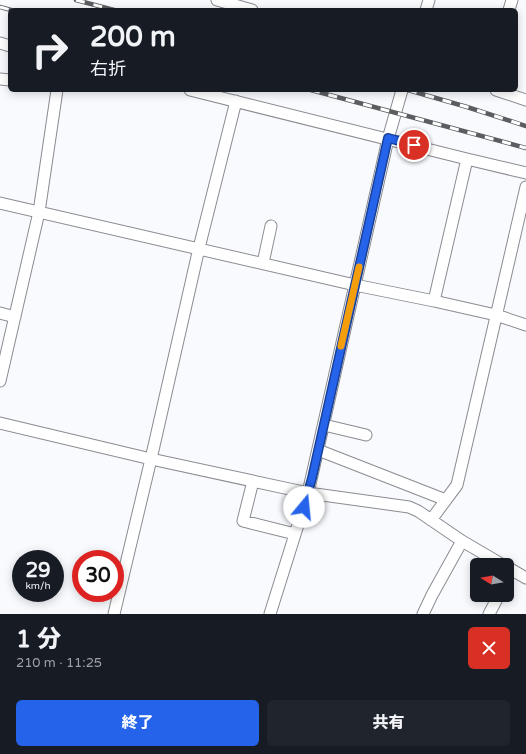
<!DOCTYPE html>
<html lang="ja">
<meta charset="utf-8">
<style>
body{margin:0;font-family:"Varela Round","Noto Sans JP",sans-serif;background:#20242c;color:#f1f3f6;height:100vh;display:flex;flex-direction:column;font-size:15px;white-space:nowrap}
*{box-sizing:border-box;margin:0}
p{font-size:13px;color:#9ea1a6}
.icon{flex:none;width:22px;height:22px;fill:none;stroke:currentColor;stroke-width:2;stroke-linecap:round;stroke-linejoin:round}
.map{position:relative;height:614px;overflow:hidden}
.side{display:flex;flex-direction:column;background:#171b24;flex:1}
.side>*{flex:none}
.top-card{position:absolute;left:8px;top:8px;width:510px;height:84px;border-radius:6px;box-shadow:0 2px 10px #0003;background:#171b24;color:#f1f3f6;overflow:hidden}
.needle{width:26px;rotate:281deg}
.fabs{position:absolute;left:470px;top:558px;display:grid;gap:8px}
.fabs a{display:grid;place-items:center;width:44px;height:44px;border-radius:6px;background:#171b24;box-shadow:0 2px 10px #0003;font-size:20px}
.speed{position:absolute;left:12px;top:550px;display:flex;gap:8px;font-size:20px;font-weight:700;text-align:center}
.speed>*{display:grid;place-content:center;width:52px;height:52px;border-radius:50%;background:#171b24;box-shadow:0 2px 10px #0003;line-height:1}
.speed small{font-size:10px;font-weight:400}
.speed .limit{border:6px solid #d22;background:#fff;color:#111}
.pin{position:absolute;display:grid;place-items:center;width:34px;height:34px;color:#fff;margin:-17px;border:2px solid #fff;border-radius:50%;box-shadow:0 1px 4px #0007}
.me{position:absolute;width:44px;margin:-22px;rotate:17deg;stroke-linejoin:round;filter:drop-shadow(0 0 3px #0008)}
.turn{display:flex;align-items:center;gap:14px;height:84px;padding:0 16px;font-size:18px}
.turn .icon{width:52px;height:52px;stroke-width:2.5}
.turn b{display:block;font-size:28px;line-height:34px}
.round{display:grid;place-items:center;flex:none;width:42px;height:42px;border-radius:6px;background:#20242c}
.head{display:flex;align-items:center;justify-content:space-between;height:68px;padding:0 16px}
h1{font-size:24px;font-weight:800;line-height:30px}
.action{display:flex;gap:8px;margin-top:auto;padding:8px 16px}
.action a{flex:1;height:46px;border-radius:6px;background:#2563eb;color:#fff;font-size:16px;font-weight:800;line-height:46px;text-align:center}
.action a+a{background:#20242c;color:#f1f3f6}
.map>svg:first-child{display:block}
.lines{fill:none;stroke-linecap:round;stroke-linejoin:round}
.street-casing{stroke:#8a8c91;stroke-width:13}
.street{stroke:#fff;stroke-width:11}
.rail-casing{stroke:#5c5d60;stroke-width:4.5}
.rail{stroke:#fff;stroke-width:3;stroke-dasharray:9;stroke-linecap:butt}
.route-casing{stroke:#184099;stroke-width:10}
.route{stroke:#2563eb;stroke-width:7}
.slow{stroke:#f59e0b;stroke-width:7}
</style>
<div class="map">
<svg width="526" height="614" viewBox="0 0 526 614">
<rect width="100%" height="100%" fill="#f8fafe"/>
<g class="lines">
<g class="street-casing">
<path id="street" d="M217,0L252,10
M426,10L429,0
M509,10L512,0
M0,43L10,46
M0,79L10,80
M190,90L467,159L526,173
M496,90L526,100
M0,203L355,285L434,301L496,315L526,325
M263,263L271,226
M434,301L467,159
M0,313L15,317
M0,381L39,212L57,90
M0,423L151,459L308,493L409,507L418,511L462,541L503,565
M324,425L366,435
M318,450L446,500
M253,481L243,521L295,534
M431,520L457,485L526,187
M507,567L526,578
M114,614L151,459L199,248L236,101
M270,614L308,493L388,139L402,90
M423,614L432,595L462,541
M489,614L499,595"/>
</g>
<use href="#street" class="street"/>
<g class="rail-casing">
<path id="rail" d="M76,0L114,10
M0,7L11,10
M311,90L526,148
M408,90L467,107L526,126"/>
</g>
<use href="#rail" class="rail"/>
</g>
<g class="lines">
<g class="route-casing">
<path id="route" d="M304,507L312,478L388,138L414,145"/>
</g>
<use href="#route" class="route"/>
<path class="slow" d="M341,346L359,267"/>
</g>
</svg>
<div class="fabs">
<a><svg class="needle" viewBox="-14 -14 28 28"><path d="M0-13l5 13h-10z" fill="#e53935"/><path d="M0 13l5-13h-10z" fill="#9ea1a6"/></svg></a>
</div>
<div class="speed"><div>29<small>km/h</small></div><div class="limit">30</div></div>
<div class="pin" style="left:414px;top:145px;background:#d93025"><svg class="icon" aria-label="arrive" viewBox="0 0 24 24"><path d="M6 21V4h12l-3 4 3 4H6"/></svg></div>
<svg class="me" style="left:304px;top:507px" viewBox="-20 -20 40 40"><circle r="19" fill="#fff"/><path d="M0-13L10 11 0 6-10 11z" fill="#2563eb"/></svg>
<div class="top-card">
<div class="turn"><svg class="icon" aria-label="right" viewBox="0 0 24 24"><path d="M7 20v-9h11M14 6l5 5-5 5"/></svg><div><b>200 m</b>右折</div></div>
</div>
</div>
<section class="side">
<div class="head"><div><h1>1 分</h1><p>210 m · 11:25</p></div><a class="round" style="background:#d93025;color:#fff"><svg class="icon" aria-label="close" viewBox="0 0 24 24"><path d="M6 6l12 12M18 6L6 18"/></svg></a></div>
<div class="action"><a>終了</a><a>共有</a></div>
</section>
